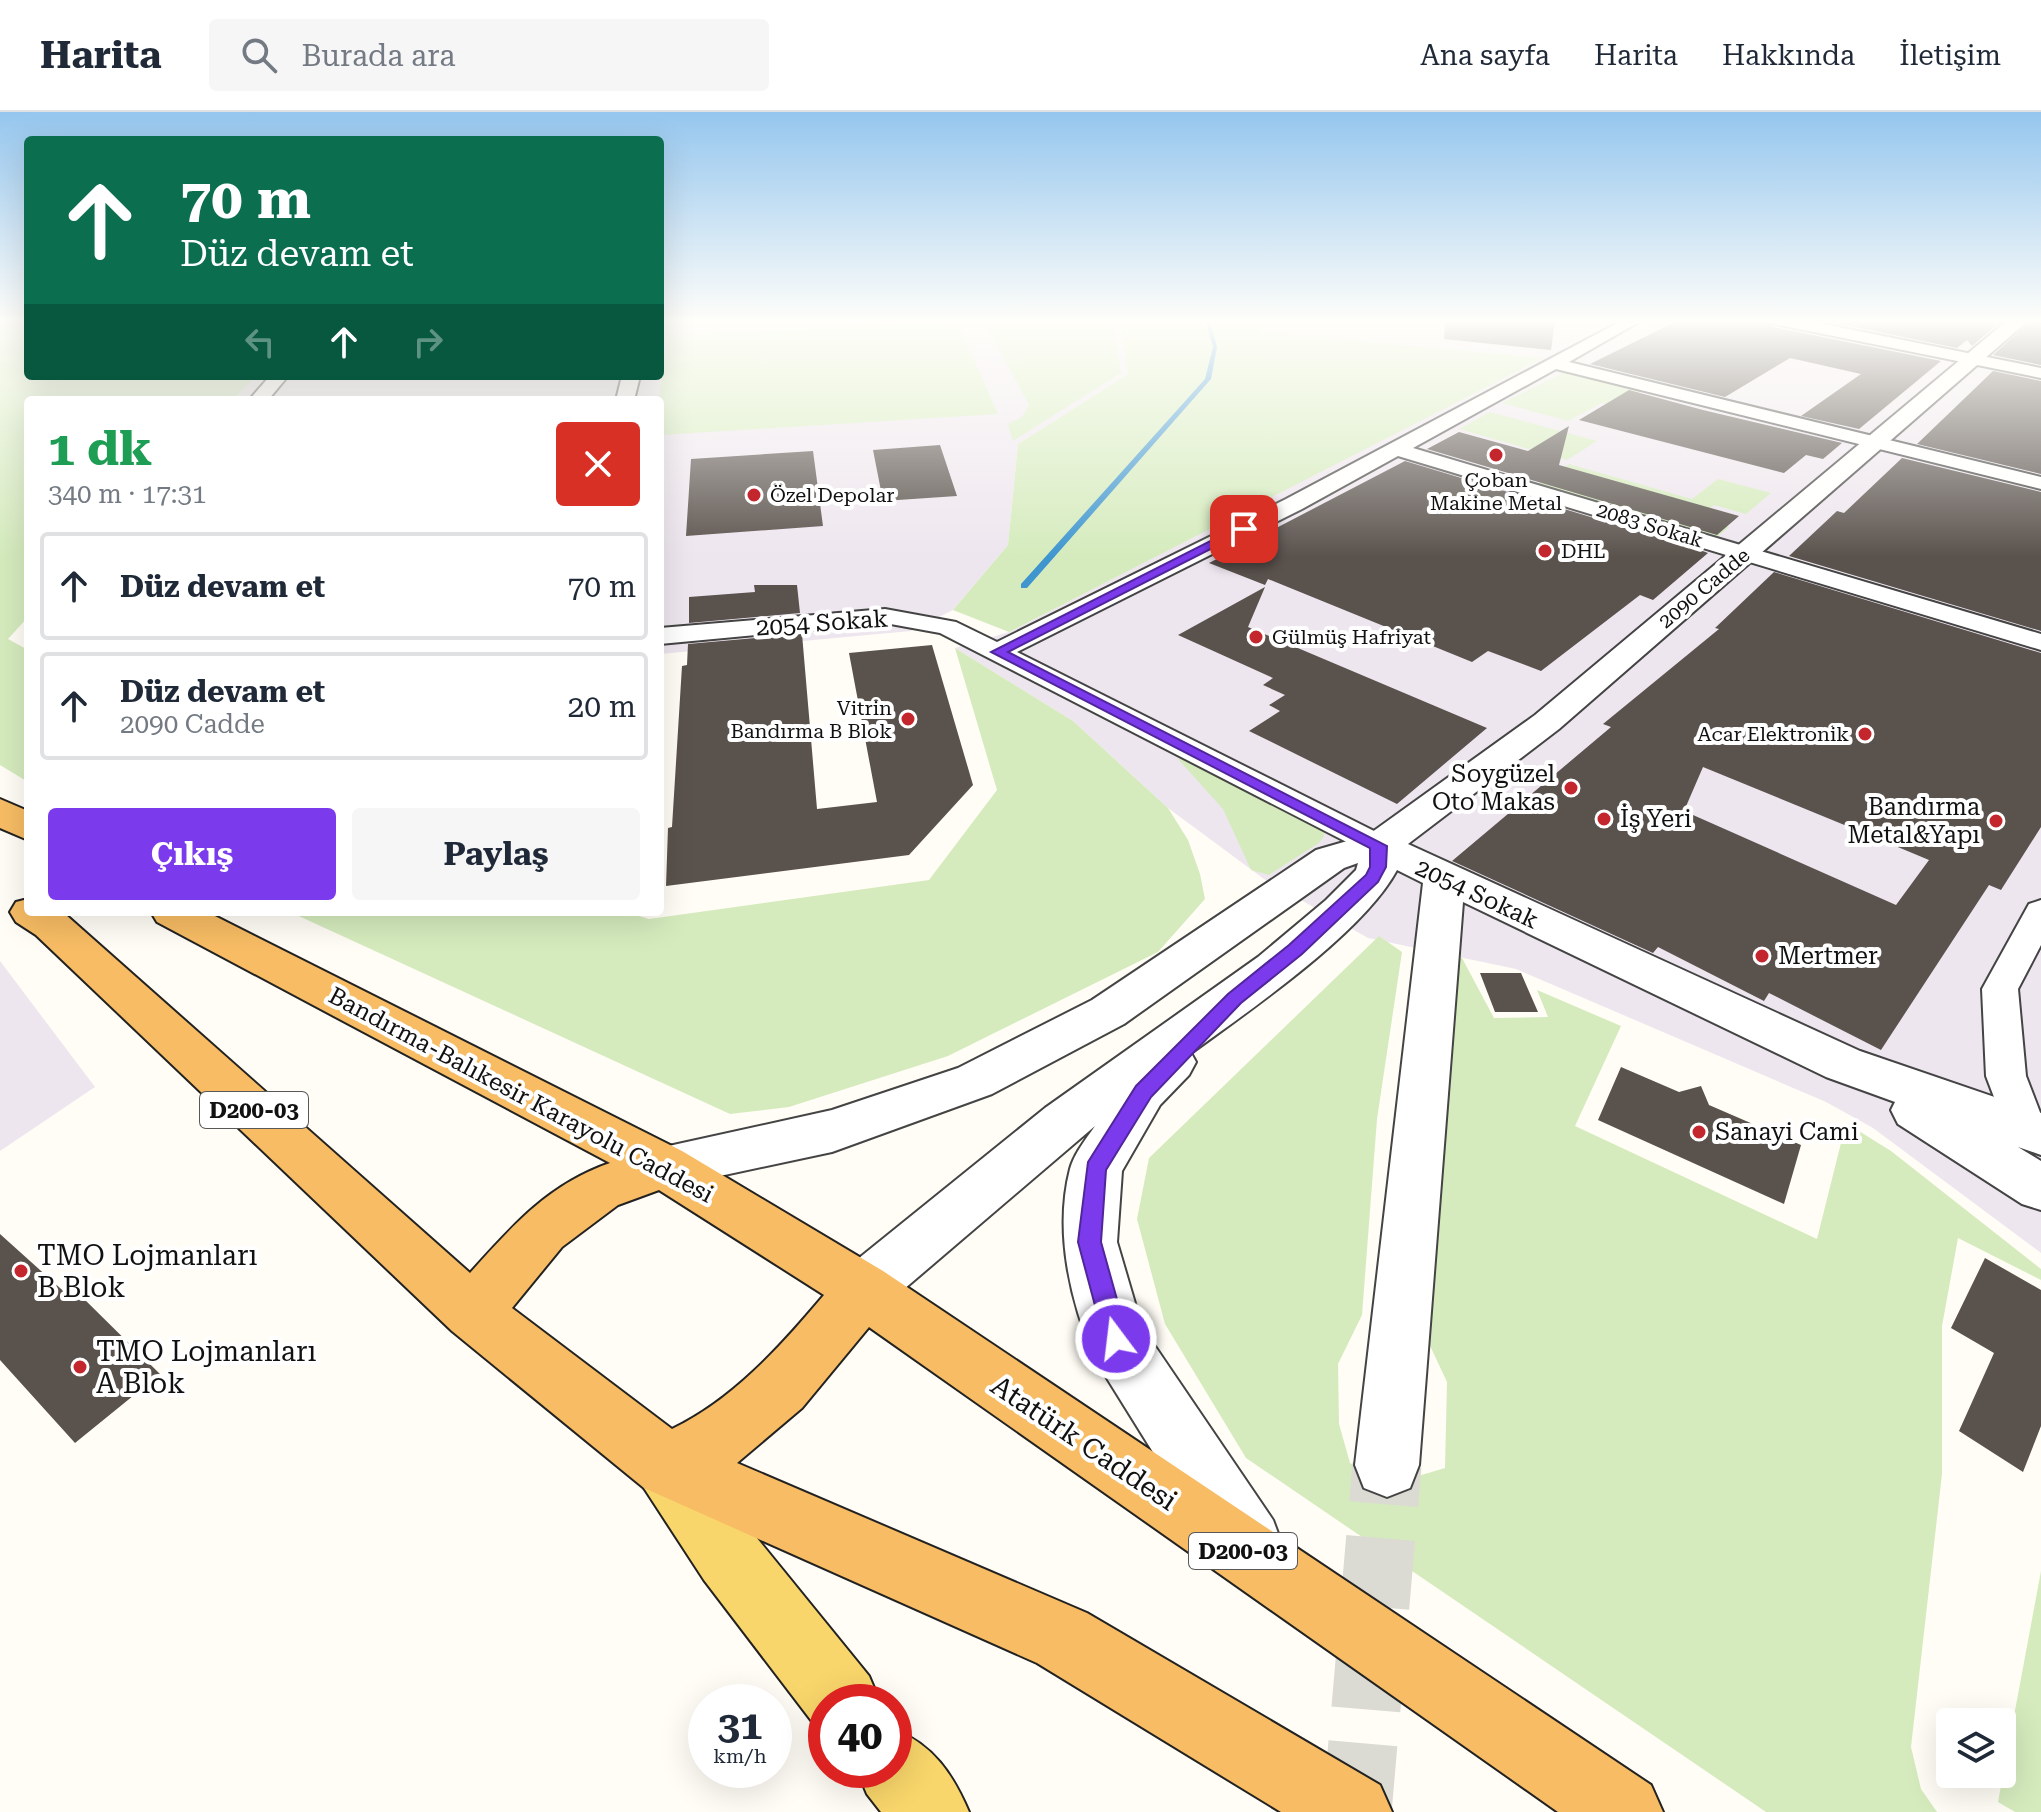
<!DOCTYPE html>
<html lang="tr">
<meta charset="utf-8">
<style>
body{margin:0;font-family:"Roboto Serif",serif;background:#f6f6f7;color:#1f2937;height:100vh;display:flex;flex-direction:column;font-size:30px;white-space:nowrap}
*{box-sizing:border-box;margin:0}
p{font-size:26px;color:#747a83}
.icon{flex:none;width:44px;height:44px;fill:none;stroke:currentColor;stroke-width:2;stroke-linecap:round;stroke-linejoin:round}
.map{position:relative;flex:1;overflow:hidden}
.drawer{position:absolute;left:24px;top:284px;width:640px;height:520px;display:flex;flex-direction:column;background:#fff;border-radius:8px;box-shadow:0 8px 32px #0002}
.drawer>*{flex:none}
.hud{position:absolute;left:24px;top:24px;width:640px;height:244px;border-radius:8px;box-shadow:0 8px 32px #0002;background:#0b6e4f;color:#fff;overflow:hidden}
.fabs{position:absolute;left:1936px;top:1596px;display:grid;gap:16px}
.fabs a{display:grid;place-items:center;width:80px;height:80px;border-radius:8px;background:#fff;box-shadow:0 8px 32px #0002;font-size:40px}
.speed{position:absolute;left:688px;top:1572px;display:flex;gap:16px;font-size:40px;font-weight:700;text-align:center}
.speed>*{display:grid;place-content:center;width:104px;height:104px;border-radius:50%;background:#fff;box-shadow:0 8px 32px #0002;line-height:1}
.speed small{font-size:20px;font-weight:400}
.speed .limit{border:12px solid #d22;background:#fff;color:#111}
.pin{position:absolute;display:grid;place-items:center;width:68px;height:68px;color:#fff;margin:-34px;border-radius:16px;box-shadow:0 4px 12px #0006}
.me{position:absolute;width:88px;margin:-44px;rotate:345deg;stroke-linejoin:round;filter:drop-shadow(0 0 6px #0008)}
.turn{display:flex;align-items:center;gap:28px;height:168px;padding:0 24px;font-size:36px}
.turn .icon{width:104px;height:104px;stroke-width:2.5}
.turn b{display:block;font-size:56px;line-height:68px}
.lanes{display:flex;align-items:center;height:76px;padding:0 24px;background:#0003;justify-content:center;gap:40px;direction:ltr}
.lanes .off{opacity:.35}
.round{display:grid;place-items:center;flex:none;width:84px;height:84px;border-radius:8px;background:#f6f6f7}
.headline{display:flex;align-items:center;justify-content:space-between;height:136px;padding:0 24px}
h1{font-size:48px;font-weight:700;line-height:60px;color:#1e9e55}
.cta{display:flex;gap:16px;margin-top:auto;padding:16px 24px}
.cta a{flex:1;height:92px;border-radius:8px;background:#7c3aed;color:#fff;font-size:32px;font-weight:700;line-height:92px;text-align:center}
.cta a+a{background:#f6f6f7;color:#1f2937}
ul{padding:0;list-style:none}
li{display:flex;align-items:center;gap:24px;height:108px;margin:0 16px 12px;padding:0 8px;border:4px solid #e0e1e3;border-radius:8px}
li div{flex:1}
li b{display:block;font-size:30px}
li em{font-style:normal}
header{display:flex;align-items:center;gap:48px;box-sizing:border-box;height:112px;padding:0 40px;background:#fff;border-bottom:2px solid #e0e1e3}
header strong{font-size:38px}
nav{display:flex;gap:44px;margin-inline-start:auto;font-size:28px}
.search{width:560px;height:72px;background:#f6f6f7;display:flex;align-items:center;gap:20px;box-sizing:border-box;padding:0 28px;border-radius:8px;color:#747a83;font-size:30px}
.map>svg:first-child{display:block}
.industrial{fill:#eee6ef}
.green{fill:#d5ebbd}
.lines{fill:none;stroke-linecap:round;stroke-linejoin:round}
.stream{fill:#3f96cf;fill-rule:evenodd}
.building{fill:#5a524d;fill-rule:evenodd}
.tertiary-tunnel{stroke:#dbdad3;stroke-width:69;stroke-dasharray:69 34;stroke-linecap:butt}
.minor-casing{stroke:#444;stroke-width:4}
.tertiary-casing{stroke:#444;stroke-width:4}
.primary-casing{stroke:#222;stroke-width:4}
.trunk-casing{stroke:#222;stroke-width:4}
.minor{fill:#fff;fill-rule:evenodd}
.tertiary{fill:#fff;fill-rule:evenodd}
.primary{fill:#f9d66b;fill-rule:evenodd}
.trunk{fill:#f7bc64;fill-rule:evenodd}
.route{fill:#7c3aed;stroke:#51269a;stroke-width:2}
.poi-dot{fill:#c4262e;stroke:#fff;stroke-width:3}
.labels{text-anchor:middle;dominant-baseline:central;stroke-width:8;stroke-linejoin:round;paint-order:stroke}
.far-poi-label{font-size:20px;fill:#111;stroke:#fff;text-anchor:start}
.far-street-label{font-size:20px;fill:#111;stroke:#fff}
.shield{fill:#fff;stroke:#585858;stroke-width:2}
.shield-label{font-size:22px;font-weight:bold;fill:#111}
.street-label{font-size:24px;fill:#111;stroke:#fff}
.poi-label{font-size:24px;fill:#111;stroke:#fff;text-anchor:start}
.near-poi-label{font-size:28px;fill:#111;stroke:#fff;text-anchor:start}
.near-street-label{font-size:28px;fill:#111;stroke:#fff}
</style>
<header>
<strong>Harita</strong>
<div class="search"><svg class="icon" aria-label="search" viewBox="0 0 24 24"><circle cx="10" cy="10" r="6"/><path d="M15 15l6 6"/></svg>Burada ara</div>
<nav><a>Ana sayfa</a><a>Harita</a><a>Hakkında</a><a>İletişim</a></nav>
</header>
<div class="map">
<svg width="2041" height="1700" viewBox="0 0 2041 1700">
<rect width="100%" height="100%" fill="#fffdf5"/>
<path class="industrial" d="M660,207H1119L1128,262L1018,332L1008,433L953,498L911,519L660,542V288H233L256,264H660Z
M1265,207H2041V1141L1873,1016L1826,990L1516,857L1368,826L1264,767L1168,696L1073,609L955,536L1009,520L1541,246L1258,219Z
M0,849L95,975L0,1039Z"/>
<path class="green" d="M0,207H28V264H256L233,288H28V505L8,527L28,538V670L0,653Z
M983,207H1112L1121,261L1013,329L1008,312L1022,305L1029,293Z
M1119,207H1265L1259,219L1543,246L1009,520L953,498L1008,433L1018,332L1128,262Z
M957,209L998,302L660,323L658,288L669,224Z
M1565,260L1642,279L1615,294L1602,291L1568,309L1502,291Z
M1490,300L1597,329L1567,348L1459,317Z
M1569,352L1692,387L1718,367L1771,381L1746,402L1714,393L1699,405L1729,415L1717,425L1538,372Z
M955,536L1073,609L1168,696L1188,728L1200,762L1205,787L1158,840L948,944L789,995L730,1002L290,800H626L649,807L929,768L997,678Z
M1187,646L1324,716V724L1319,731L1269,763L1251,758L1223,697L1178,647Z
M1379,824L1402,840L1377,1007L1362,1203L1338,1252L1339,1312L1350,1351C1391,1374 1402,1369 1445,1356L1447,1270L1425,1223L1454,842L1462,846L1494,906L1548,905L1537,878L1621,914L1575,1014L1817,1127L1846,1011L1891,1039L2041,1157V1168L1958,1126L1942,1214V1362L1911,1635L1921,1677L1937,1700H1766L1246,1346L1165,1212L1137,1107L1149,1046Z
M2041,1459V1700H2015L1998,1690Z"/>
<g class="lines">
<path class="stream" d="M1205,207H1209L1217,235L1211,267L1027,476H1021V472L1205,267L1213,235Z"/>
</g>
<path class="building" d="M1445,207L1555,209L1551,238L1444,227Z
M1681,207H1764L1773,215L1941,249L1859,317L1801,304L1861,262L1790,246L1725,285L1590,252Z
M1816,207H2004L1972,234L1967,228L1957,236Z
M2033,207H2041V253L1993,243Z
M1993,259L2041,269V362L1917,332Z
M1629,278L1703,298L1842,331L1823,347L1806,343L1784,361L1579,308Z
M1569,314L1559,353L1739,404L1717,423L1427,337L1459,320L1528,339Z
M940,333L957,384L883,389L873,338Z
M813,339L823,414L686,424L691,347Z
M1902,346L2041,380V519L1789,444L1837,399L1844,401Z
M1405,349L1700,438L1708,441L1653,488L1640,483L1541,559L1488,539L1472,550L1268,467L1265,473L1209,451Z
M1774,460L2041,541V715L2001,778L1989,773L1881,938L1769,881L1764,889L1658,835L1653,841L1452,749L1611,615L1603,612L1719,517L1715,516ZM1703,655L1881,728L1929,748L1896,793L1684,699Z
M754,473H797L800,501L689,511V485L755,480Z
M1265,475L1248,515L1487,616L1397,692L1249,619L1280,599L1269,593L1285,583L1263,573L1273,566L1178,523Z
M802,522L817,697L877,690L849,541L932,533L973,673L909,743L666,774L668,716L672,715L682,554L687,553L688,532Z
M1480,861H1521L1538,900H1495Z
M1621,955L1679,980L1701,974L1709,993L1801,1033L1784,1092L1598,1008Z
M0,1122L70,1185L77,1180L160,1262L75,1331L0,1248Z
M1985,1146L2041,1178V1314L2023,1360L1959,1319L1994,1241L1951,1216Z"/>
<g class="lines">
<path class="tertiary-tunnel" d="M1357,1700L1387,1353"/>
<g class="minor-casing">
<path id="minor" d="M1625,207H1644L1569,250L2041,365V377L1556,257L1413,336L2041,522V538L1398,344L1302,397L1017,540L1390,727L1395,734L1390,741L1379,744L1368,741L940,521L885,511L660,532V516L885,497L956,510L997,530L1286,387Z
M1767,207H1799L2041,256V266L1774,212Z
M270,264H288L268,288H249Z
M622,264H640L634,288H616Z
M2041,788V833L2018,877L2026,964L2041,1003V1029L2026,1035L2011,1030L1986,964L1982,877L2029,792Z"/>
</g>
<g class="tertiary-casing">
<path id="tertiary" d="M2009,207H2030L1559,617L1408,732L1860,939L2041,1001V1043L2018,1035L2041,1049V1098L2022,1092L1898,1012L1891,998L1895,990L1826,965L1463,790L1419,1353L1410,1376L1387,1385L1364,1376L1355,1353L1423,771L1397,758C1363,821 1250,898 1191,941L1196,950L1189,963L1160,993L1122,1059L1117,1130L1142,1215L1273,1408L1282,1432L1273,1456L1249,1465L1225,1456L1095,1247C1070,1189 1054,1119 1070,1057C1074,1042 1086,1027 1095,1014L883,1195L863,1203L843,1195L835,1177L843,1159L1045,996L1258,845L1326,788L1356,758L1358,751L1344,756L1124,912L992,982L832,1040L664,1076L646,1069L638,1054L646,1039L832,998L958,956L1092,888L1316,738L1368,723L1535,603Z"/>
</g>
<g class="primary-casing">
<path id="primary" d="M667,1321L690,1330L752,1420L869,1564L880,1590H826V1620L817,1616L704,1468L644,1376L635,1353L644,1330Z
M894,1617C934,1634 952,1661 969,1700H881L867,1682L857,1658H894Z"/>
</g>
<g class="trunk-casing">
<path id="trunk" d="M0,687L28,699V728L0,716Z
M28,787V800H62L66,803L470,1161C512,1114 549,1072 610,1051L157,810L151,800H207L682,1039L883,1159L1651,1673L1663,1700H1558L869,1215L802,1296L737,1351L1087,1501L1380,1673L1392,1700H1281L1037,1551L644,1376L452,1219L36,823L16,810L10,800L16,790ZM659,1078L824,1183C781,1234 733,1288 672,1317L512,1196L562,1135L618,1093Z"/>
</g>
<use href="#minor" class="minor"/>
<use href="#tertiary" class="tertiary"/>
<use href="#primary" class="primary"/>
<use href="#trunk" class="trunk"/>
</g>
<linearGradient id="sky" x2="0" y2="1"><stop stop-color="#95c6ee"/><stop offset="0.47" stop-color="#fffefa"/><stop offset="1" stop-color="#fffefa" stop-opacity="0"/></linearGradient>
<rect width="2041" height="445" fill="url(#sky)"/>
<path class="route" d="M1240,414L1250,417L1008,540L1387,734L1386,755L1378,770L1302,842L1241,891L1151,985L1106,1058L1101,1130L1128,1227L1124,1235L1116,1239L1107,1235L1104,1227L1078,1130L1088,1050L1136,974L1228,882L1289,833L1366,763L1370,755V736L991,540Z"/>
<g class="poi-dot">
<circle cx="1496" cy="343" r="8"/>
<circle cx="754" cy="383" r="8"/>
<circle cx="1545" cy="439" r="8"/>
<circle cx="1256" cy="525" r="8"/>
<circle cx="908" cy="607" r="8"/>
<circle cx="1865" cy="622" r="8"/>
<circle cx="1571" cy="676" r="8"/>
<circle cx="1604" cy="707" r="8"/>
<circle cx="1996" cy="709" r="8"/>
<circle cx="1762" cy="844" r="8"/>
<circle cx="1699" cy="1020" r="8"/>
<circle cx="21" cy="1159" r="8"/>
<circle cx="80" cy="1255" r="8"/>
</g>
<g class="labels">
<g class="far-poi-label">
<text x="1496" y="368" text-anchor="middle">Çoban<tspan x="1496" dy="23">Makine Metal</tspan></text>
<text x="770" y="383">Özel Depolar</text>
<text x="1561" y="439">DHL</text>
<text x="1272" y="525">Gülmüş Hafriyat</text>
<text x="892" y="596" text-anchor="end">Vitrin<tspan x="892" dy="23">Bandırma B Blok</tspan></text>
<text x="1849" y="622" text-anchor="end">Acar Elektronik</text>
</g>
<g class="far-street-label">
<text transform="translate(1650 413) rotate(17)">2083 Sokak</text>
<text transform="translate(1704 476) rotate(-40)">2090 Cadde</text>
</g>
<g class="shield">
<rect x="200" y="980" width="108" height="36" rx="6"/>
<rect x="1189" y="1421" width="108" height="36" rx="6"/>
</g>
<g class="shield-label">
<text x="254" y="998">D200-03</text>
<text x="1243" y="1439">D200-03</text>
</g>
<g class="street-label">
<text transform="translate(822 511) rotate(-4)">2054 Sokak</text>
<text transform="translate(1477 782) rotate(25)">2054 Sokak</text>
<text transform="translate(521 983) rotate(28)">Bandırma-Balıkesir Karayolu Caddesi</text>
</g>
<g class="poi-label">
<text x="1555" y="662" text-anchor="end">Soygüzel<tspan x="1555" dy="28">Oto Makas</tspan></text>
<text x="1980" y="695" text-anchor="end">Bandırma<tspan x="1980" dy="28">Metal&amp;Yapı</tspan></text>
<text x="1620" y="707">İş Yeri</text>
<text x="1778" y="844">Mertmer</text>
<text x="1715" y="1020">Sanayi Cami</text>
</g>
<g class="near-poi-label">
<text x="37" y="1143">TMO Lojmanları<tspan x="37" dy="32">B Blok</tspan></text>
<text x="96" y="1239">TMO Lojmanları<tspan x="96" dy="32">A Blok</tspan></text>
</g>
<g class="near-street-label">
<text transform="translate(1084 1331) rotate(34)">Atatürk Caddesi</text>
</g>
</g>
</svg>
<div class="fabs">
<a><svg class="icon" aria-label="layers" viewBox="0 0 24 24"><path d="M12 4l9 5-9 5-9-5zM3 14l9 5 9-5"/></svg></a>
</div>
<div class="speed"><div>31<small>km/h</small></div><div class="limit">40</div></div>
<div class="pin" style="left:1244px;top:417px;background:#d93025"><svg class="icon" aria-label="arrive" viewBox="0 0 24 24"><path d="M6 21V4h12l-3 4 3 4H6"/></svg></div>
<svg class="me" style="left:1116px;top:1227px" viewBox="-20 -20 40 40"><circle r="17" fill="#7c3aed" stroke="#fff" stroke-width="3"/><path d="M0-11L8 9 0 5-8 9z" fill="#fff"/></svg>
<div class="hud">
<div class="turn"><svg class="icon" aria-label="ahead" viewBox="0 0 24 24"><path d="M12 20V5M6 11l6-6 6 6"/></svg><div><b>70 m</b>Düz devam et</div></div>
<div class="lanes"><svg class="icon off" aria-label="left" viewBox="0 0 24 24"><path d="M17 20v-9H6M10 6l-5 5 5 5"/></svg><svg class="icon" aria-label="ahead" viewBox="0 0 24 24"><path d="M12 20V5M6 11l6-6 6 6"/></svg><svg class="icon off" aria-label="right" viewBox="0 0 24 24"><path d="M7 20v-9h11M14 6l5 5-5 5"/></svg></div>
</div>
<section class="drawer">
<div class="headline"><div><h1>1 dk</h1><p>340 m · 17:31</p></div><a class="round" style="background:#d93025;color:#fff"><svg class="icon" aria-label="close" viewBox="0 0 24 24"><path d="M6 6l12 12M18 6L6 18"/></svg></a></div>
<ul>
<li><svg class="icon" aria-label="ahead" viewBox="0 0 24 24"><path d="M12 20V5M6 11l6-6 6 6"/></svg><div><b>Düz devam et</b></div><em>70 m</em></li>
<li><svg class="icon" aria-label="ahead" viewBox="0 0 24 24"><path d="M12 20V5M6 11l6-6 6 6"/></svg><div><b>Düz devam et</b><p>2090 Cadde</p></div><em>20 m</em></li>
</ul>
<div class="cta"><a>Çıkış</a><a>Paylaş</a></div>
</section>
</div>
